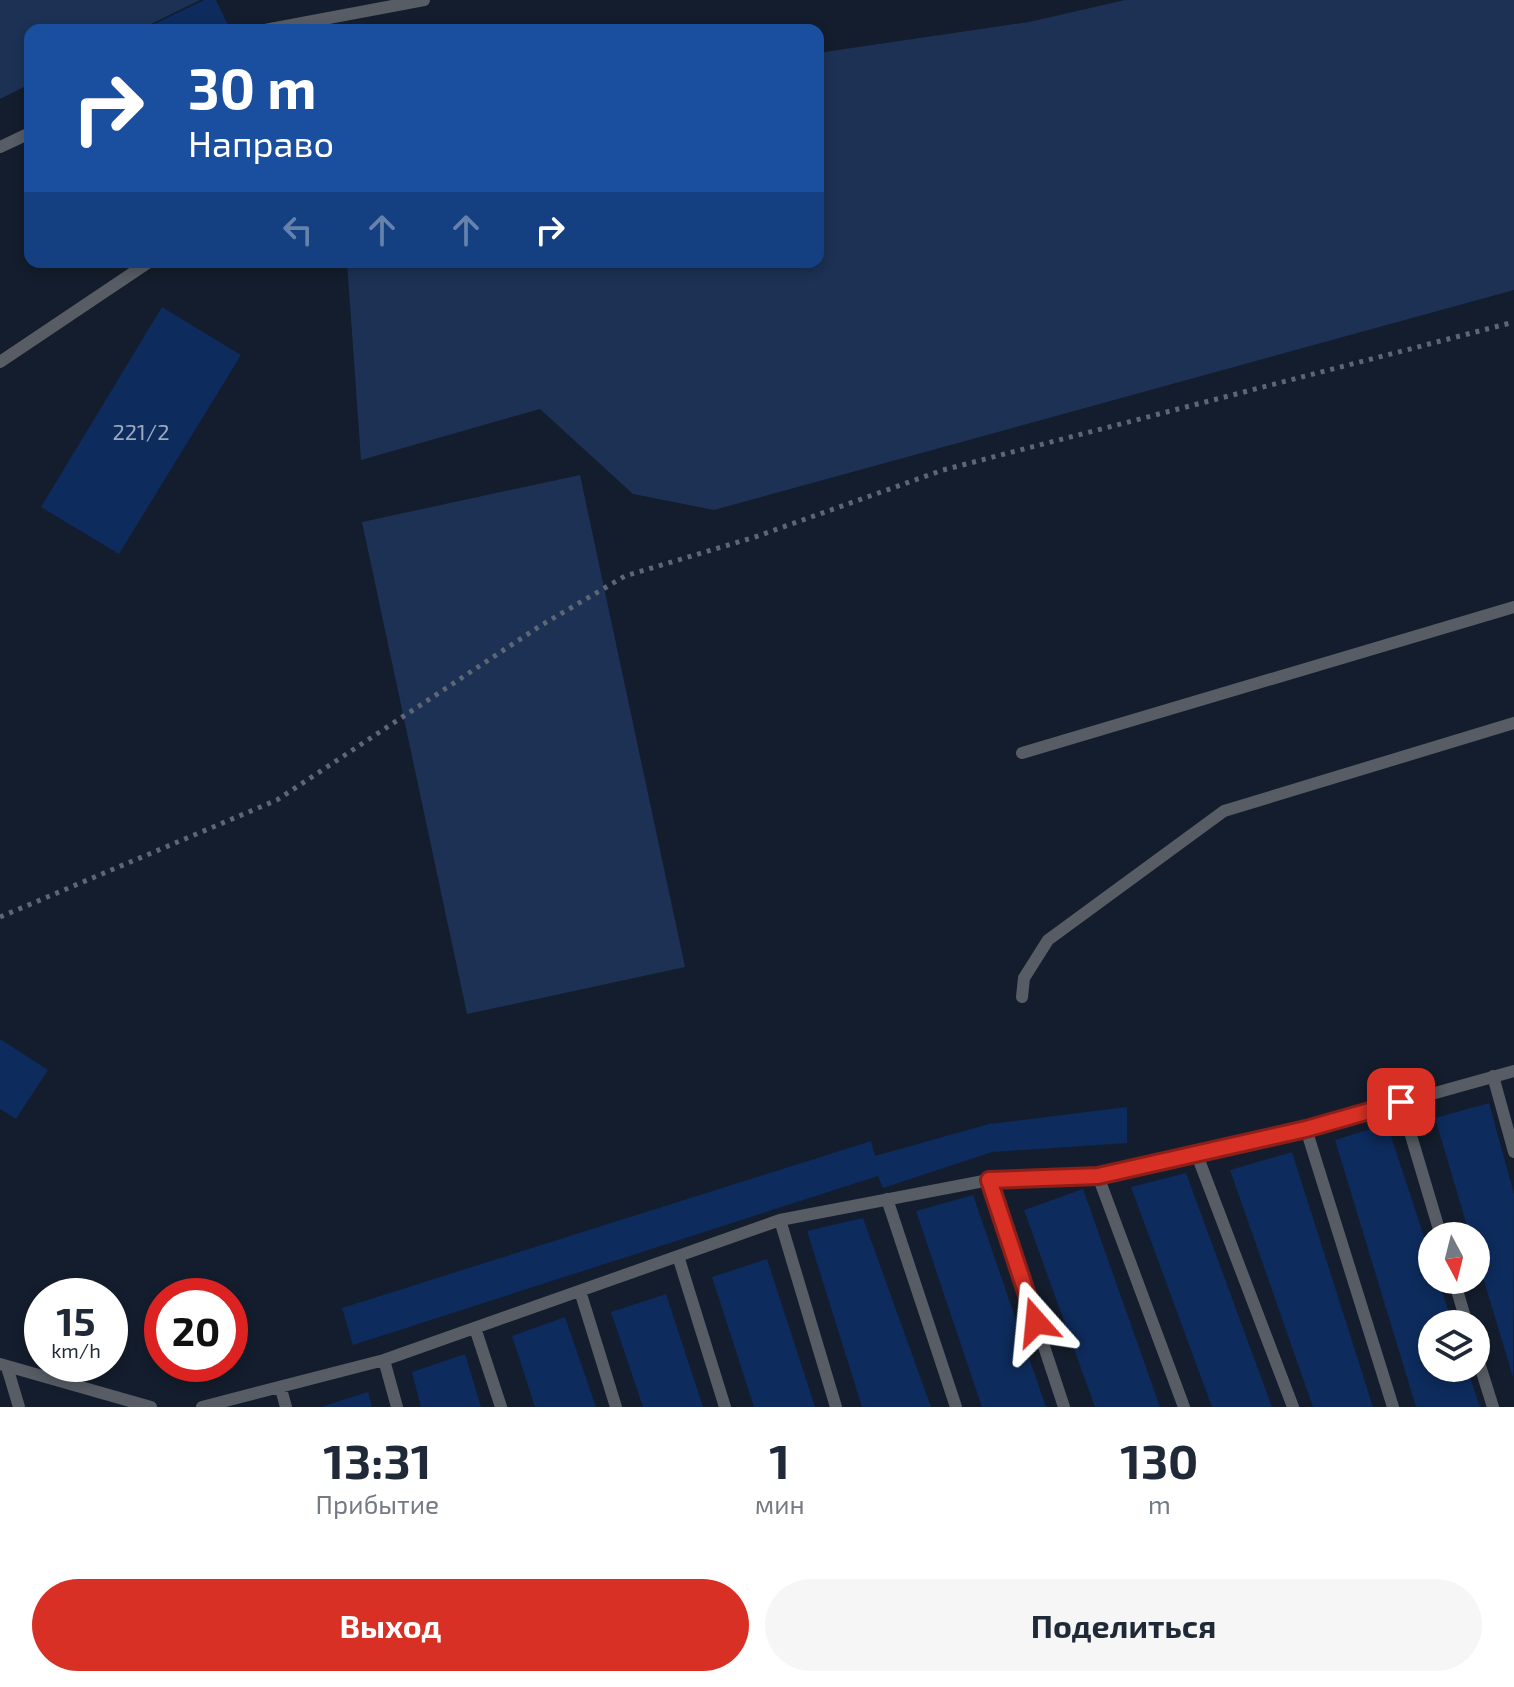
<!DOCTYPE html>
<html lang="ru">
<meta charset="utf-8">
<style>
body{margin:0;font-family:"Exo 2",sans-serif;background:#f6f6f7;color:#1f2937;height:100vh;display:flex;flex-direction:column;font-size:30px;white-space:nowrap}
*{box-sizing:border-box;margin:0}
p{font-size:26px;color:#747a83}
.icon{flex:none;width:44px;height:44px;fill:none;stroke:currentColor;stroke-width:2;stroke-linecap:round;stroke-linejoin:round}
.map{position:relative;height:1407px;overflow:hidden}
.side{display:flex;flex-direction:column;background:#fff;flex:1}
.side>*{flex:none}
.guide{position:absolute;left:24px;top:24px;width:800px;height:244px;border-radius:16px;box-shadow:0 4px 12px #0003;background:#1a4fa0;color:#fff;overflow:hidden}
.needle{width:52px;rotate:173deg}
.buttons{position:absolute;left:1418px;top:1222px;display:grid;gap:16px}
.buttons a{display:grid;place-items:center;width:72px;height:72px;border-radius:50%;background:#fff;box-shadow:0 4px 12px #0003;font-size:40px}
.speed{position:absolute;left:24px;top:1278px;display:flex;gap:16px;font-size:40px;font-weight:700;text-align:center}
.speed>*{display:grid;place-content:center;width:104px;height:104px;border-radius:50%;background:#fff;box-shadow:0 4px 12px #0003;line-height:1}
.speed small{font-size:20px;font-weight:400}
.speed .limit{border:12px solid #d22;background:#fff;color:#111}
.pin{position:absolute;display:grid;place-items:center;width:68px;height:68px;color:#fff;margin:-34px;border-radius:16px;box-shadow:0 4px 12px #0006}
.me{position:absolute;width:88px;margin:-44px;rotate:342deg;stroke-linejoin:round;filter:drop-shadow(0 0 6px #0008)}
.turn{display:flex;align-items:center;gap:28px;height:168px;padding:0 32px;font-size:36px}
.turn .icon{width:104px;height:104px;stroke-width:2.5}
.turn b{display:block;font-size:56px;line-height:68px}
.lanes{display:flex;align-items:center;height:76px;padding:0 32px;background:#0003;justify-content:center;gap:40px;direction:ltr}
.lanes .off{opacity:.35}
.eta{display:flex;justify-content:space-evenly;align-items:center;height:136px;text-align:center}
.eta b{font-size:48px;font-weight:700;line-height:56px}
.action{display:flex;gap:16px;margin-top:auto;padding:16px 32px}
.action a{flex:1;height:92px;border-radius:48px;background:#d93025;color:#fff;font-size:32px;font-weight:700;line-height:92px;text-align:center}
.action a+a{background:#f6f6f7;color:#1f2937}
.map>svg:first-child{display:block}
.green{fill:#1c3154}
.building{fill:#0d2b5c}
.lines{fill:none;stroke-linecap:round;stroke-linejoin:round}
.path{stroke:#5d6674;stroke-width:5;stroke-dasharray:4 6;stroke-linecap:butt}
.service{stroke:#585d65;stroke-width:12}
.route-casing{stroke:#8d1f18;stroke-width:20}
.route{stroke:#d93025;stroke-width:14}
.labels{text-anchor:middle;dominant-baseline:central;stroke-width:8;stroke-linejoin:round;paint-order:stroke}
.number-label{font-size:22px;fill:#9ca9be}
</style>
<div class="map">
<svg width="1514" height="1407" viewBox="0 0 1514 1407">
<rect width="100%" height="100%" fill="#141d2d"/>
<path class="green" d="M0,0H200L139,30H30V84L0,99Z
M1125,0H1514V290L714,510L633,494L540,409L361,460L347,262H818V53L1029,22Z
M580,475L685,967L467,1014L362,522Z"/>
<path class="building" d="M204,0H216L228,25L218,30H142Z
M162,307L241,355L119,554L41,507Z
M0,1039L48,1070L16,1119L0,1109Z
M1489,1103L1514,1194L1513,1377L1476,1254V1236H1470L1435,1118Z
M1127,1107V1143L992,1152L883,1188L878,1176L353,1345L342,1308L871,1141L875,1156L989,1124Z
M1387,1124L1432,1261V1280H1438L1453,1324H1432V1368H1467L1480,1407H1416L1335,1140Z
M1292,1152L1373,1407H1313L1230,1170Z
M1186,1173L1272,1407H1212L1131,1187Z
M1083,1189L1160,1407H1095L1024,1210Z
M973,1195L1046,1407H982L916,1211Z
M863,1218L931,1407H862L807,1231Z
M767,1259L815,1407H754L712,1277Z
M666,1294L703,1407H643L611,1312Z
M565,1317L596,1407H535L512,1336Z
M465,1354L481,1407H421L412,1372Z
M368,1392L372,1407H324V1406Z"/>
<g class="lines">
<path class="path" d="M0,917L277,800L540,626L625,576L755,537L943,470L1514,322"/>
<path class="service" d="M265,30L424,0
M0,147L30,133
M0,362L149,262
M1022,753L1514,607
M1022,997L1024,978L1048,940L1224,811L1514,723
M1493,1076L1514,1152
M1401,1102L1441,1236
M1306,1129L1393,1407
M1197,1155L1293,1407
M1098,1176L1184,1407
M989,1180L1064,1407
M887,1199L956,1407
M780,1220L836,1407
M678,1256L725,1407
M1454,1280L1467,1324
M580,1291L616,1407
M475,1328L501,1407
M1476,1353L1493,1407
M384,1360L397,1407
M0,1364L151,1407
M7,1367L19,1407
M281,1389L286,1407
M202,1407L384,1360L780,1220L989,1180L1098,1176L1306,1129L1514,1071"/>
</g>
<g class="lines">
<g class="route-casing">
<path id="route" d="M1036,1322L989,1180L1098,1176L1306,1129L1401,1102"/>
</g>
<use href="#route" class="route"/>
</g>
<g class="labels">
<g class="number-label">
<text x="141" y="431">221/2</text>
</g>
</g>
</svg>
<div class="buttons">
<a><svg class="needle" viewBox="-14 -14 28 28"><path d="M0-13l5 13h-10z" fill="#e53935"/><path d="M0 13l5-13h-10z" fill="#747a83"/></svg></a>
<a><svg class="icon" aria-label="layers" viewBox="0 0 24 24"><path d="M12 4l9 5-9 5-9-5zM3 14l9 5 9-5"/></svg></a>
</div>
<div class="speed"><div>15<small>km/h</small></div><div class="limit">20</div></div>
<div class="pin" style="left:1401px;top:1102px;background:#d93025"><svg class="icon" aria-label="arrive" viewBox="0 0 24 24"><path d="M6 21V4h12l-3 4 3 4H6"/></svg></div>
<svg class="me" style="left:1036px;top:1322px" viewBox="-20 -20 40 40"><path d="M0-17L14 15 0 8-14 15z" fill="#d93025" stroke="#fff" stroke-width="4"/></svg>
<div class="guide">
<div class="turn"><svg class="icon" aria-label="right" viewBox="0 0 24 24"><path d="M7 20v-9h11M14 6l5 5-5 5"/></svg><div><b>30 m</b>Направо</div></div>
<div class="lanes"><svg class="icon off" aria-label="left" viewBox="0 0 24 24"><path d="M17 20v-9H6M10 6l-5 5 5 5"/></svg><svg class="icon off" aria-label="ahead" viewBox="0 0 24 24"><path d="M12 20V5M6 11l6-6 6 6"/></svg><svg class="icon off" aria-label="ahead" viewBox="0 0 24 24"><path d="M12 20V5M6 11l6-6 6 6"/></svg><svg class="icon" aria-label="right" viewBox="0 0 24 24"><path d="M7 20v-9h11M14 6l5 5-5 5"/></svg></div>
</div>
</div>
<section class="side">
<div class="eta">
<div><b>13:31</b><p>Прибытие</p></div>
<div><b>1</b><p>мин</p></div>
<div><b>130</b><p>m</p></div>
</div>
<div class="action"><a>Выход</a><a>Поделиться</a></div>
</section>
